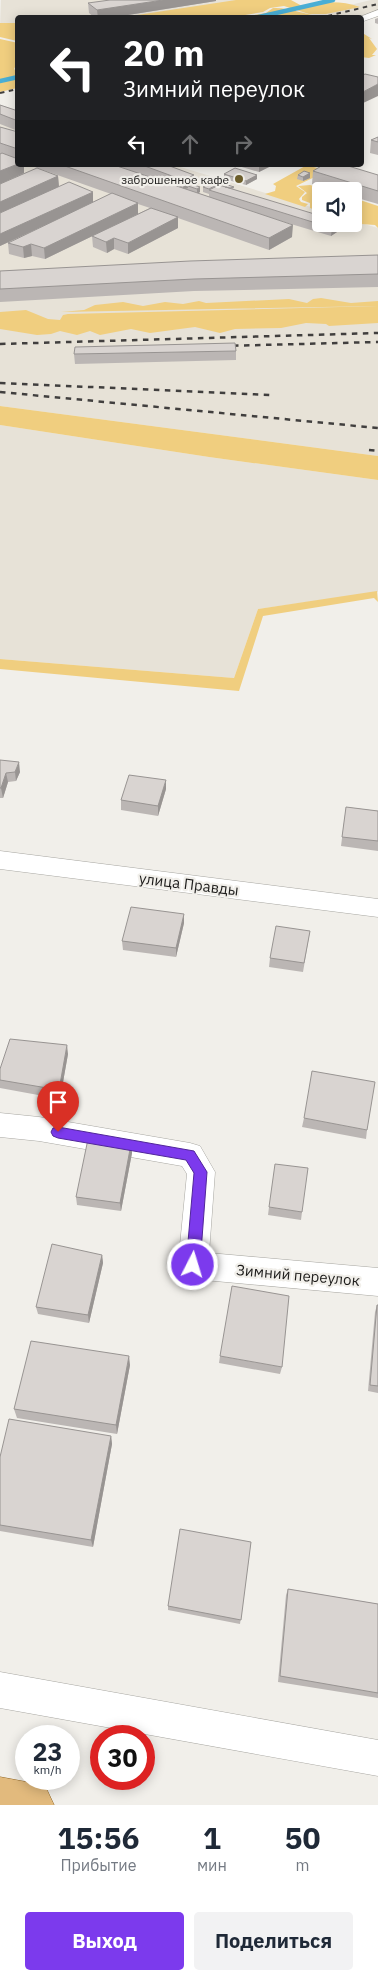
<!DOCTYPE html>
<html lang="ru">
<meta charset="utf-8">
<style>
body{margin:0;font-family:"IBM Plex Sans",sans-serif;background:#f2f2f3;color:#1f2937;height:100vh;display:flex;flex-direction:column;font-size:19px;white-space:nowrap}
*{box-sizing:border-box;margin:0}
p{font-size:16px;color:#747a83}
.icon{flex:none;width:28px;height:28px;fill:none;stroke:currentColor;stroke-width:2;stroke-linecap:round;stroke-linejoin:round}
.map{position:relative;height:1805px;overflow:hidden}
.sheet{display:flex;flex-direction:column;background:#fff;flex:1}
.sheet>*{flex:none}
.guide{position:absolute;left:15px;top:15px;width:349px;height:152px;border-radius:5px;box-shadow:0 2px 12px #0003;background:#202124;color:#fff;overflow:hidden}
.fabs{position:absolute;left:312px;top:182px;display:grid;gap:10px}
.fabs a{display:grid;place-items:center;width:50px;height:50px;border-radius:5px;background:#fff;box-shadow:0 2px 12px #0003;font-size:25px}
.speed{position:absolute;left:15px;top:1725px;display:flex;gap:10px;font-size:25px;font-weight:700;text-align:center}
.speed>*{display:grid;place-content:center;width:65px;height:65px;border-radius:50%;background:#fff;box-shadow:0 2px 12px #0003;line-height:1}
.speed small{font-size:12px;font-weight:400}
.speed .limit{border:8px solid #d22;background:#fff;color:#111}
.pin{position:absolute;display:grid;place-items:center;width:42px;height:42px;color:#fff;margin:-51px -21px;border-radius:50% 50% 50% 0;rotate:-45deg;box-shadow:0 0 5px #0007}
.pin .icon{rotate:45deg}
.me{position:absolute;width:55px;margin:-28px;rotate:5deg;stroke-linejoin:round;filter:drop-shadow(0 0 4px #0008)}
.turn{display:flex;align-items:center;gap:18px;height:105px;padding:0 25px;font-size:22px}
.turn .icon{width:65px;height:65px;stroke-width:2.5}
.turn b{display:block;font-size:35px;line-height:42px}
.lanes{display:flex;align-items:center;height:48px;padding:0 25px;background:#0003;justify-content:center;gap:25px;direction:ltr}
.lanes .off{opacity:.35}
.eta{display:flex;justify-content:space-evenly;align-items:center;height:85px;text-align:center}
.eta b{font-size:30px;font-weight:700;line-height:35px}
.button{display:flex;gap:10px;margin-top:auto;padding:10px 25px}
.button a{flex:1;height:58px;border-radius:5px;background:#7c3aed;color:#fff;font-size:20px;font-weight:700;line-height:58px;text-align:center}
.button a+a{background:#f2f2f3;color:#1f2937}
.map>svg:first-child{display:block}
.built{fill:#e7e2d7}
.green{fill:#f0ce7f}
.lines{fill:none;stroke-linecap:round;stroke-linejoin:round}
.stream{stroke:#49aed5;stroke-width:4.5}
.street-casing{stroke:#a8a7a2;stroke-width:1}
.primary-casing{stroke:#906523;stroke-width:1}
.street{fill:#fff;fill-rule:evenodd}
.primary{fill:#e2ba7d;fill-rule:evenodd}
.rail-far1{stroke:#413f3e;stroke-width:2;stroke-dasharray:4.5 4.5;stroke-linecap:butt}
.rail{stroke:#413f3e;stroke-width:2.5;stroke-dasharray:5.5 5.5;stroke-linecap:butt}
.wall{fill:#bbb6b4}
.shaded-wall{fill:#989492}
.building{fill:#d9d4d1;stroke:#989492}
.route{fill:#7c3aed;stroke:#51269a}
.poi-dot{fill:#6d5e2c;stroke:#f1efea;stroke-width:2}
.labels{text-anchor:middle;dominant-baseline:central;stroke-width:4.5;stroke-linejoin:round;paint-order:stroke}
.far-poi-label{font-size:12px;fill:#1d1c1b;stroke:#f1efea;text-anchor:end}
.street-label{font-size:15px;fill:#1d1c1b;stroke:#f1efea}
</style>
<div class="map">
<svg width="378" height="1805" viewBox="0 0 378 1805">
<rect width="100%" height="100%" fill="#f1efea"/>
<path class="built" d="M1,0H247L124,17L18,18L17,30L0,29Z
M371,0H378V17L361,21V18H296Z
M0,110L17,116L18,165H174L321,210V224H354V221L378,228V456L0,406Z
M0,425L209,457L378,480V592L258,609L234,678L0,659Z"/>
<path class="green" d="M236,0H291L302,6C323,2 339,0 360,7L326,14H309L284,6L270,8L263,12L233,17H124Z
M273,8C289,7 305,15 321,16L313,18L243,17L266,13Z
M0,23H17V41L0,37Z
M361,32L372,39L369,38L377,49L372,55H376L369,58L361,57Z
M0,39L18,43L17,63L14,69L17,72V88L0,92Z
M307,165L327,171L296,186L305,192L299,199L301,202L308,204L305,207L265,194L275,191L276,186L273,184Z
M310,185L331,191H321V212L310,208V203L302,200V197L307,193L298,186Z
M354,198L378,206V228L375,225L361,224L354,218Z
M321,298L351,303L378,301V306L61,312L84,310L95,305L123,302L143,306L165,302L183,304L199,301L206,303L289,299L307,303L313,299Z
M378,306V323L329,326L326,324L306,323L281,328L235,329L220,333L195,327L150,333L131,329L100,335L90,331L77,335L60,331L51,334L37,335L0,329V312L26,310L48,319L60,320L63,315L68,314Z
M0,406L378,456V480L209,457L0,425Z
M377,591L378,602L374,598L263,616L239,691L0,669V659L234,678L258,609Z"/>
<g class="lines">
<path class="stream" d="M254,18L333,0
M0,81L18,77"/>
<g class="street-casing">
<path id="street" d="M378,10V16L361,22V18H357Z
M0,851L378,899V917L0,869Z
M0,1113L39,1117L190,1143L200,1146L215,1172L209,1253L378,1268V1296L193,1279L183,1275L178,1265L187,1174L182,1166L39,1141L0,1137Z
M0,1672L378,1740V1776L0,1708Z"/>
</g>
<g class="primary-casing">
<path id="primary" d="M0,1777L32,1783L47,1790L54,1805H0Z"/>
</g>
<use href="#street" class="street"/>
<use href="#primary" class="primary"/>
<path class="rail-far1" d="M319,18L378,4
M0,93L18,89"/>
<path class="rail" d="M0,344L378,333
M222,346L378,342
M0,383L272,395
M0,392L378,428
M369,450L378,451"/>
</g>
<path class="wall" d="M216,1L109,18H95L89,13L88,3Z
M378,18V24L375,23V19Z
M0,105L18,111V131L0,124Z
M0,127L18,132V165H24V173L58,176L59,187L93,192V202L111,194L29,165H167L194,185L200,187V192L198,193L209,197V194L203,192V187L216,186L234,187L233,189L321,224H341L340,230L331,236L271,218L292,237L269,250L178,218V228L128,254L114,249L107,253L93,247L92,236L150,208L138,204V214L45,259L32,256L24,258L9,254L8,243L61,218L0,246Z
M378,137V155L370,153L371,140Z
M235,165H273L259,172Z
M313,171L378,175V204L354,197V191H336L312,184Z
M310,173V178L303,181L297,179L298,175Z
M224,174L257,179L246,185L224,179Z
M378,255V287L194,291L0,302V271Z
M236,351V360L75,364L74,354Z
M0,760L20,772L16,781L8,782L3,798H0Z
M166,789L158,816L121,810V800Z
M346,807L378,811V851L341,846Z
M184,914V923L176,957L123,950L122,941Z
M310,931L303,972L269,967L270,958Z
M68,1054L60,1099L0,1088V1069Z
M304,1118L367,1130L366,1139L302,1127Z
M131,1144L132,1153L121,1211L77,1205L76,1197Z
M269,1207L302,1212L301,1220L268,1215Z
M102,1255L103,1263L89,1323L38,1314L36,1307Z
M377,1305H378V1393L368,1391L375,1312Z
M220,1356L282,1367L280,1374L219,1363Z
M130,1365L117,1434L17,1418L14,1409Z
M111,1436L112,1444L93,1547L0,1531V1457Z
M251,1542L240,1624L168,1610V1606Z
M288,1589L378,1604V1698L278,1682L286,1595Z"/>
<path class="shaded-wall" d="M163,0H216V1L109,18H98L97,10Z
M378,84V96L361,104V93Z
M18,164V165H24V173L0,184V171Z
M259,165H273L259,172Z
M310,173V178L303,181V177Z
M194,175V185L188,186V188L183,190V180Z
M257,175V179L246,185V181Z
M58,176L59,187L0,213V202Z
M200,187V192L197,194V189Z
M93,192V203L0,246V234Z
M138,203V214L45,259L44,248Z
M178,217V228L128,254V243Z
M338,224H341L340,230L331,236L332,228Z
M293,225L292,237L269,250V238Z
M114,238V249L107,253L106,242Z
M31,244L32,256L24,258L23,247Z
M19,762L20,772L16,781L15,772Z
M6,773L8,782L3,798L1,788Z
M166,780V789L158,816V806Z
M184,914V923L176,957V948Z
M67,1045L68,1054L60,1099L59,1090Z
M131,1144L132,1153L121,1211L120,1203Z
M102,1255L103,1263L89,1323L88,1315Z
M129,1356L130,1365L117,1434L116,1425Z
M111,1436L112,1444L93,1547L91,1540Z"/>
<path class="building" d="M110,0H163L97,10L88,3Z
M365,74L378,77V84L361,93V76Z
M0,105L18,111V121L0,114Z
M0,127L18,132V149L0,143Z
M378,137V142L371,140Z
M2,153L18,159V164L0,171V154Z
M62,165H114L293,225L269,238Z
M142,165H167L194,175L183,180Z
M323,165H345L378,175V191L313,171Z
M37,168L58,176L0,202V184Z
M235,168L257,175L246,181L224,174Z
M304,171L310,173L303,177L298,175Z
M69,182L93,192L0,234V213Z
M210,183L216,185L209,189L203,187Z
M191,184L200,187L197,189L188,186Z
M219,185L321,216V224H338L332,228L209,190Z
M228,185L234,187L230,188L225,187Z
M112,193L138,203L44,248L31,244L23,247L8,243Z
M151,208L178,217L128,243L114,238L106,242L92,236Z
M378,255V274L194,279L0,289V271L190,261Z
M235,343L236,351L74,354L75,347Z
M0,760L19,762L15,772L6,773L1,788H0Z
M129,775L166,780L158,806L121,800Z
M346,807L378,811V841L342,837Z
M131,907L184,914L176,948L122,941Z
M276,926L310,931L304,963L270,958Z
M10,1039L67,1045L59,1090L0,1080V1069Z
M312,1071L375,1082L367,1130L304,1118Z
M88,1139L131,1144L120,1203L76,1197Z
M275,1164L308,1168L302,1212L269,1207Z
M52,1244L102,1255L88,1315L36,1307Z
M232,1286L289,1296L282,1367L220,1356Z
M377,1305H378V1386L370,1385Z
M31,1341L129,1356L116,1425L14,1409Z
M9,1419L111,1436L91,1540L0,1525V1457Z
M180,1529L251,1542L241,1620L168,1606Z
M288,1589L378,1604V1693L280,1676Z"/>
<path class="route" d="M58,1127L194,1151L207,1172L200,1265L198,1270L193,1272L188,1270L186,1265L194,1173L186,1160L58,1138L53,1136L51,1132L53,1128Z"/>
<circle class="poi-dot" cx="239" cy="179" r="5"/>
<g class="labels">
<g class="far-poi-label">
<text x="229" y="179">заброшенное кафе</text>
</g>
<g class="street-label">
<text transform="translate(189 884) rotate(7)">улица Правды</text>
<text transform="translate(298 1275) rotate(5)">Зимний переулок</text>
</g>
</g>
</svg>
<div class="fabs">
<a><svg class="icon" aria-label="sound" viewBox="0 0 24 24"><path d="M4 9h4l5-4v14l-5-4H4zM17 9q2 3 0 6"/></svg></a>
</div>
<div class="speed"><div>23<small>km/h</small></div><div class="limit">30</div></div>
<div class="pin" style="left:58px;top:1132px;background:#d93025"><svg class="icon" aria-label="arrive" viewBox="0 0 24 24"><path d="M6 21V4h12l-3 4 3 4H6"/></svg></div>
<svg class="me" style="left:193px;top:1265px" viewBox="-20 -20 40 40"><circle r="17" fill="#7c3aed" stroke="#fff" stroke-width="3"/><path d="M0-11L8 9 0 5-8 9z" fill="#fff"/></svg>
<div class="guide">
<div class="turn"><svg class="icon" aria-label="left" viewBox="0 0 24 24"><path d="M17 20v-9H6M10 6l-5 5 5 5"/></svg><div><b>20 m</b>Зимний переулок</div></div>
<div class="lanes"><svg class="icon" aria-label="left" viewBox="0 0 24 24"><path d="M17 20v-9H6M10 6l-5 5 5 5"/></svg><svg class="icon off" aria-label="ahead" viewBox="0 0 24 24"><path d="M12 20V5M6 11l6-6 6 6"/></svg><svg class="icon off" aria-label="right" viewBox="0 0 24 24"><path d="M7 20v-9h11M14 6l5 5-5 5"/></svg></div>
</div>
</div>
<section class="sheet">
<div class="eta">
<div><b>15:56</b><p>Прибытие</p></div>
<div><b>1</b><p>мин</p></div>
<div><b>50</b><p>m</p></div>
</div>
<div class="button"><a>Выход</a><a>Поделиться</a></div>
</section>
